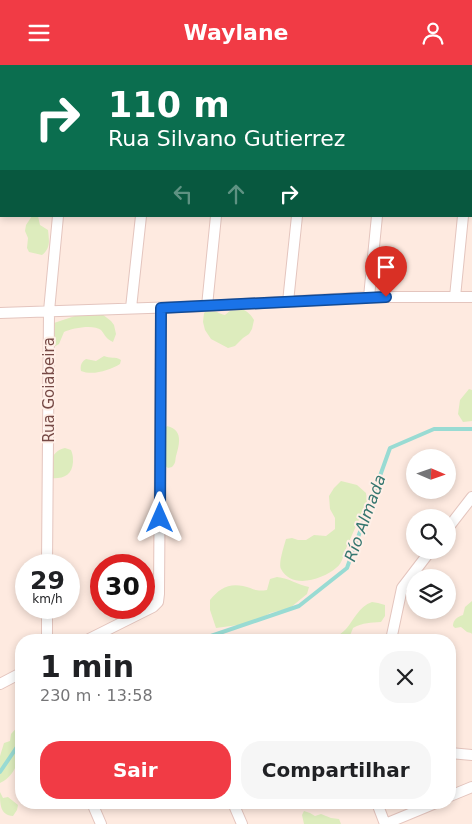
<!DOCTYPE html>
<html lang="pt">
<meta charset="utf-8">
<style>
body{margin:0;font-family:"DejaVu Sans",sans-serif;background:#f6f6f6;color:#202124;height:100vh;display:flex;flex-direction:column;font-size:19px;white-space:nowrap}
*{box-sizing:border-box;margin:0}
p{font-size:16px;color:#757577}
.icon{flex:none;width:28px;height:28px;fill:none;stroke:currentColor;stroke-width:2;stroke-linecap:round;stroke-linejoin:round}
.map{position:relative;flex:1;overflow:hidden}
.drawer{position:absolute;left:15px;top:569px;width:441px;height:175px;display:flex;flex-direction:column;background:#fff;border-radius:20px;box-shadow:0 2px 8px #0003}
.drawer>*{flex:none}
.guide{position:absolute;left:0px;top:0px;width:472px;height:152px;box-shadow:0 2px 8px #0003;background:#0b6e4f;color:#fff;overflow:hidden}
.needle{width:32px;rotate:92deg}
.buttons{position:absolute;left:406px;top:384px;display:grid;gap:10px}
.buttons a{display:grid;place-items:center;width:50px;height:50px;border-radius:50%;background:#fff;box-shadow:0 2px 8px #0003;font-size:25px}
.speed{position:absolute;left:15px;top:489px;display:flex;gap:10px;font-size:25px;font-weight:700;text-align:center}
.speed>*{display:grid;place-content:center;width:65px;height:65px;border-radius:50%;background:#fff;box-shadow:0 2px 8px #0003;line-height:1}
.speed small{font-size:12px;font-weight:400}
.speed .limit{border:8px solid #d22;background:#fff;color:#111}
.pin{position:absolute;display:grid;place-items:center;width:42px;height:42px;color:#fff;margin:-51px -21px;border-radius:50% 50% 50% 0;rotate:-45deg;box-shadow:0 0 5px #0007}
.pin .icon{rotate:45deg}
.me{position:absolute;width:55px;margin:-28px;rotate:0deg;stroke-linejoin:round;filter:drop-shadow(0 0 4px #0008)}
.turn{display:flex;align-items:center;gap:18px;height:105px;padding:0 25px;font-size:22px}
.turn .icon{width:65px;height:65px;stroke-width:2.5}
.turn b{display:block;font-size:35px;line-height:42px}
.lanes{display:flex;align-items:center;height:48px;padding:0 25px;background:#0003;justify-content:center;gap:25px;direction:ltr}
.lanes .off{opacity:.35}
.round{display:grid;place-items:center;flex:none;width:52px;height:52px;border-radius:20px;background:#f6f6f6}
.head{display:flex;align-items:center;justify-content:space-between;height:85px;padding:0 25px}
h1{font-size:30px;font-weight:800;line-height:38px}
.action{display:flex;gap:10px;margin-top:auto;padding:10px 25px}
.action a{flex:1;height:58px;border-radius:20px;background:#f13b45;color:#fff;font-size:20px;font-weight:800;line-height:58px;text-align:center}
.action a+a{background:#f6f6f6;color:#202124}
header{display:flex;justify-content:space-between;align-items:center;height:65px;padding:0 25px;background:#f13b45;color:#fff;font-size:22px;font-weight:800}
.map>svg:first-child{display:block}
.green{fill:#ddecbd}
.lines{fill:none;stroke-linecap:round;stroke-linejoin:round}
.stream{stroke:#99dbd3;stroke-width:4}
.street-casing{stroke:#e4c5be;stroke-width:12}
.street{stroke:#fff;stroke-width:10}
.route-casing{stroke:#114b97;stroke-width:12}
.route{stroke:#1a73e8;stroke-width:9}
.labels{text-anchor:middle;dominant-baseline:central;stroke-width:4;stroke-linejoin:round;paint-order:stroke}
.street-label{font-size:15px;fill:#764945;stroke:#ffefe7}
.water-label{font-size:16px;font-style:italic;fill:#35766f;stroke:#ffefe7}
</style>
<header><svg class="icon" aria-label="menu" viewBox="0 0 24 24"><path d="M4 6h16M4 12h16M4 18h16"/></svg>Waylane<svg class="icon" aria-label="person" viewBox="0 0 24 24"><circle cx="12" cy="8" r="4"/><path d="M4 21q1-7 8-7t8 7"/></svg></header>
<div class="map">
<svg width="472" height="759" viewBox="0 0 472 759">
<rect width="100%" height="100%" fill="#feeae0"/>
<path class="green" d="M32,151H38L40,160L48,165C49,175 51,183 42,190L29,187L27,183L28,173L25,166L26,160Z
M237,243C245,244 250,248 254,255L252,264L249,269L243,273L235,281L228,283L211,274L205,265L203,257L204,248L209,244C215,245 219,249 225,250L231,245Z
M84,248L102,249L111,256L114,260L116,269L113,277C106,274 105,270 101,265C94,259 72,263 64,267L59,279L54,282L50,280L51,259Z
M104,291C110,294 115,291 121,295L120,299C110,305 93,311 81,306C80,301 81,297 86,294L96,296Z
M469,324L472,325V356L463,357L458,349L460,335Z
M167,361C184,365 179,380 176,391C175,396 176,398 172,402L168,403L164,400L163,389L166,380C162,372 161,368 167,361Z
M65,383L71,385C73,390 73,392 73,397C72,411 63,414 50,413C51,399 49,387 65,383Z
M341,416L357,420L366,428L367,436C361,451 354,465 348,479C344,486 343,499 336,503C323,514 292,525 281,504C278,499 284,481 286,474L292,473L298,475H306L314,470L326,471L335,464V453L330,444L329,431L334,423Z
M277,512C289,513 298,520 309,522L307,529L290,543L270,548L253,558L216,563L210,545V535C219,524 228,518 243,521C253,523 255,527 267,525L270,514Z
M472,536V569L471,568L467,567L461,562L455,563L453,561C453,555 457,552 463,550L465,542Z
M372,537L378,538L385,540V551L381,557C370,558 364,557 353,563C348,576 349,575 334,575C338,570 342,568 346,564C354,555 359,541 372,537Z
M21,658C21,679 22,708 0,718V691L4,678L10,676L11,669Z
M0,727L3,733L8,732L18,740L17,745L13,751C0,750 0,739 0,727Z
M304,746L310,748L315,751L321,749L331,753L339,754L341,759H304L302,750Z"/>
<g class="lines">
<path class="stream" d="M199,575L299,541L347,503L390,383L434,364H472
M0,707L21,676"/>
<g class="street-casing">
<path id="street" d="M71,1L72,0
M156,1V0
M229,1L230,0
M311,1V0
M391,1V0
M471,77L472,70
M369,232L377,151
M455,232L463,151
M288,237L297,151
M207,241L216,151
M131,243L141,151
M0,248L207,241L369,232H472
M448,463L472,432
M47,500L49,246L58,151
M47,575V542
M87,575L153,542L158,537L159,529L161,243
M391,575L402,523L431,485
M0,619L21,608
M450,688L472,690
M450,731L472,722
M92,738L101,759
M233,738L242,759
M377,738L385,759
M385,759L436,738"/>
</g>
<use href="#street" class="street"/>
</g>
<g class="lines">
<g class="route-casing">
<path id="route" d="M160,453L161,243L386,232"/>
</g>
<use href="#route" class="route"/>
</g>
<g class="labels">
<g class="street-label">
<text transform="translate(49 325) rotate(-90)">Rua Goiabeira</text>
</g>
<g class="water-label">
<text transform="translate(365 453) rotate(-70)">Río Almada</text>
</g>
</g>
</svg>
<div class="buttons">
<a><svg class="needle" viewBox="-14 -14 28 28"><path d="M0-13l5 13h-10z" fill="#e53935"/><path d="M0 13l5-13h-10z" fill="#757577"/></svg></a>
<a><svg class="icon" aria-label="search" viewBox="0 0 24 24"><circle cx="10" cy="10" r="6"/><path d="M15 15l6 6"/></svg></a>
<a><svg class="icon" aria-label="layers" viewBox="0 0 24 24"><path d="M12 4l9 5-9 5-9-5zM3 14l9 5 9-5"/></svg></a>
</div>
<div class="speed"><div>29<small>km/h</small></div><div class="limit">30</div></div>
<div class="pin" style="left:386px;top:232px;background:#d93025"><svg class="icon" aria-label="arrive" viewBox="0 0 24 24"><path d="M6 21V4h12l-3 4 3 4H6"/></svg></div>
<svg class="me" style="left:160px;top:453px" viewBox="-20 -20 40 40"><path d="M0-17L14 15 0 8-14 15z" fill="#1a73e8" stroke="#fff" stroke-width="4"/></svg>
<div class="guide">
<div class="turn"><svg class="icon" aria-label="right" viewBox="0 0 24 24"><path d="M7 20v-9h11M14 6l5 5-5 5"/></svg><div><b>110 m</b>Rua Silvano Gutierrez</div></div>
<div class="lanes"><svg class="icon off" aria-label="left" viewBox="0 0 24 24"><path d="M17 20v-9H6M10 6l-5 5 5 5"/></svg><svg class="icon off" aria-label="ahead" viewBox="0 0 24 24"><path d="M12 20V5M6 11l6-6 6 6"/></svg><svg class="icon" aria-label="right" viewBox="0 0 24 24"><path d="M7 20v-9h11M14 6l5 5-5 5"/></svg></div>
</div>
<section class="drawer">
<div class="head"><div><h1>1 min</h1><p>230 m · 13:58</p></div><a class="round"><svg class="icon" aria-label="close" viewBox="0 0 24 24"><path d="M6 6l12 12M18 6L6 18"/></svg></a></div>
<div class="action"><a>Sair</a><a>Compartilhar</a></div>
</section>
</div>
